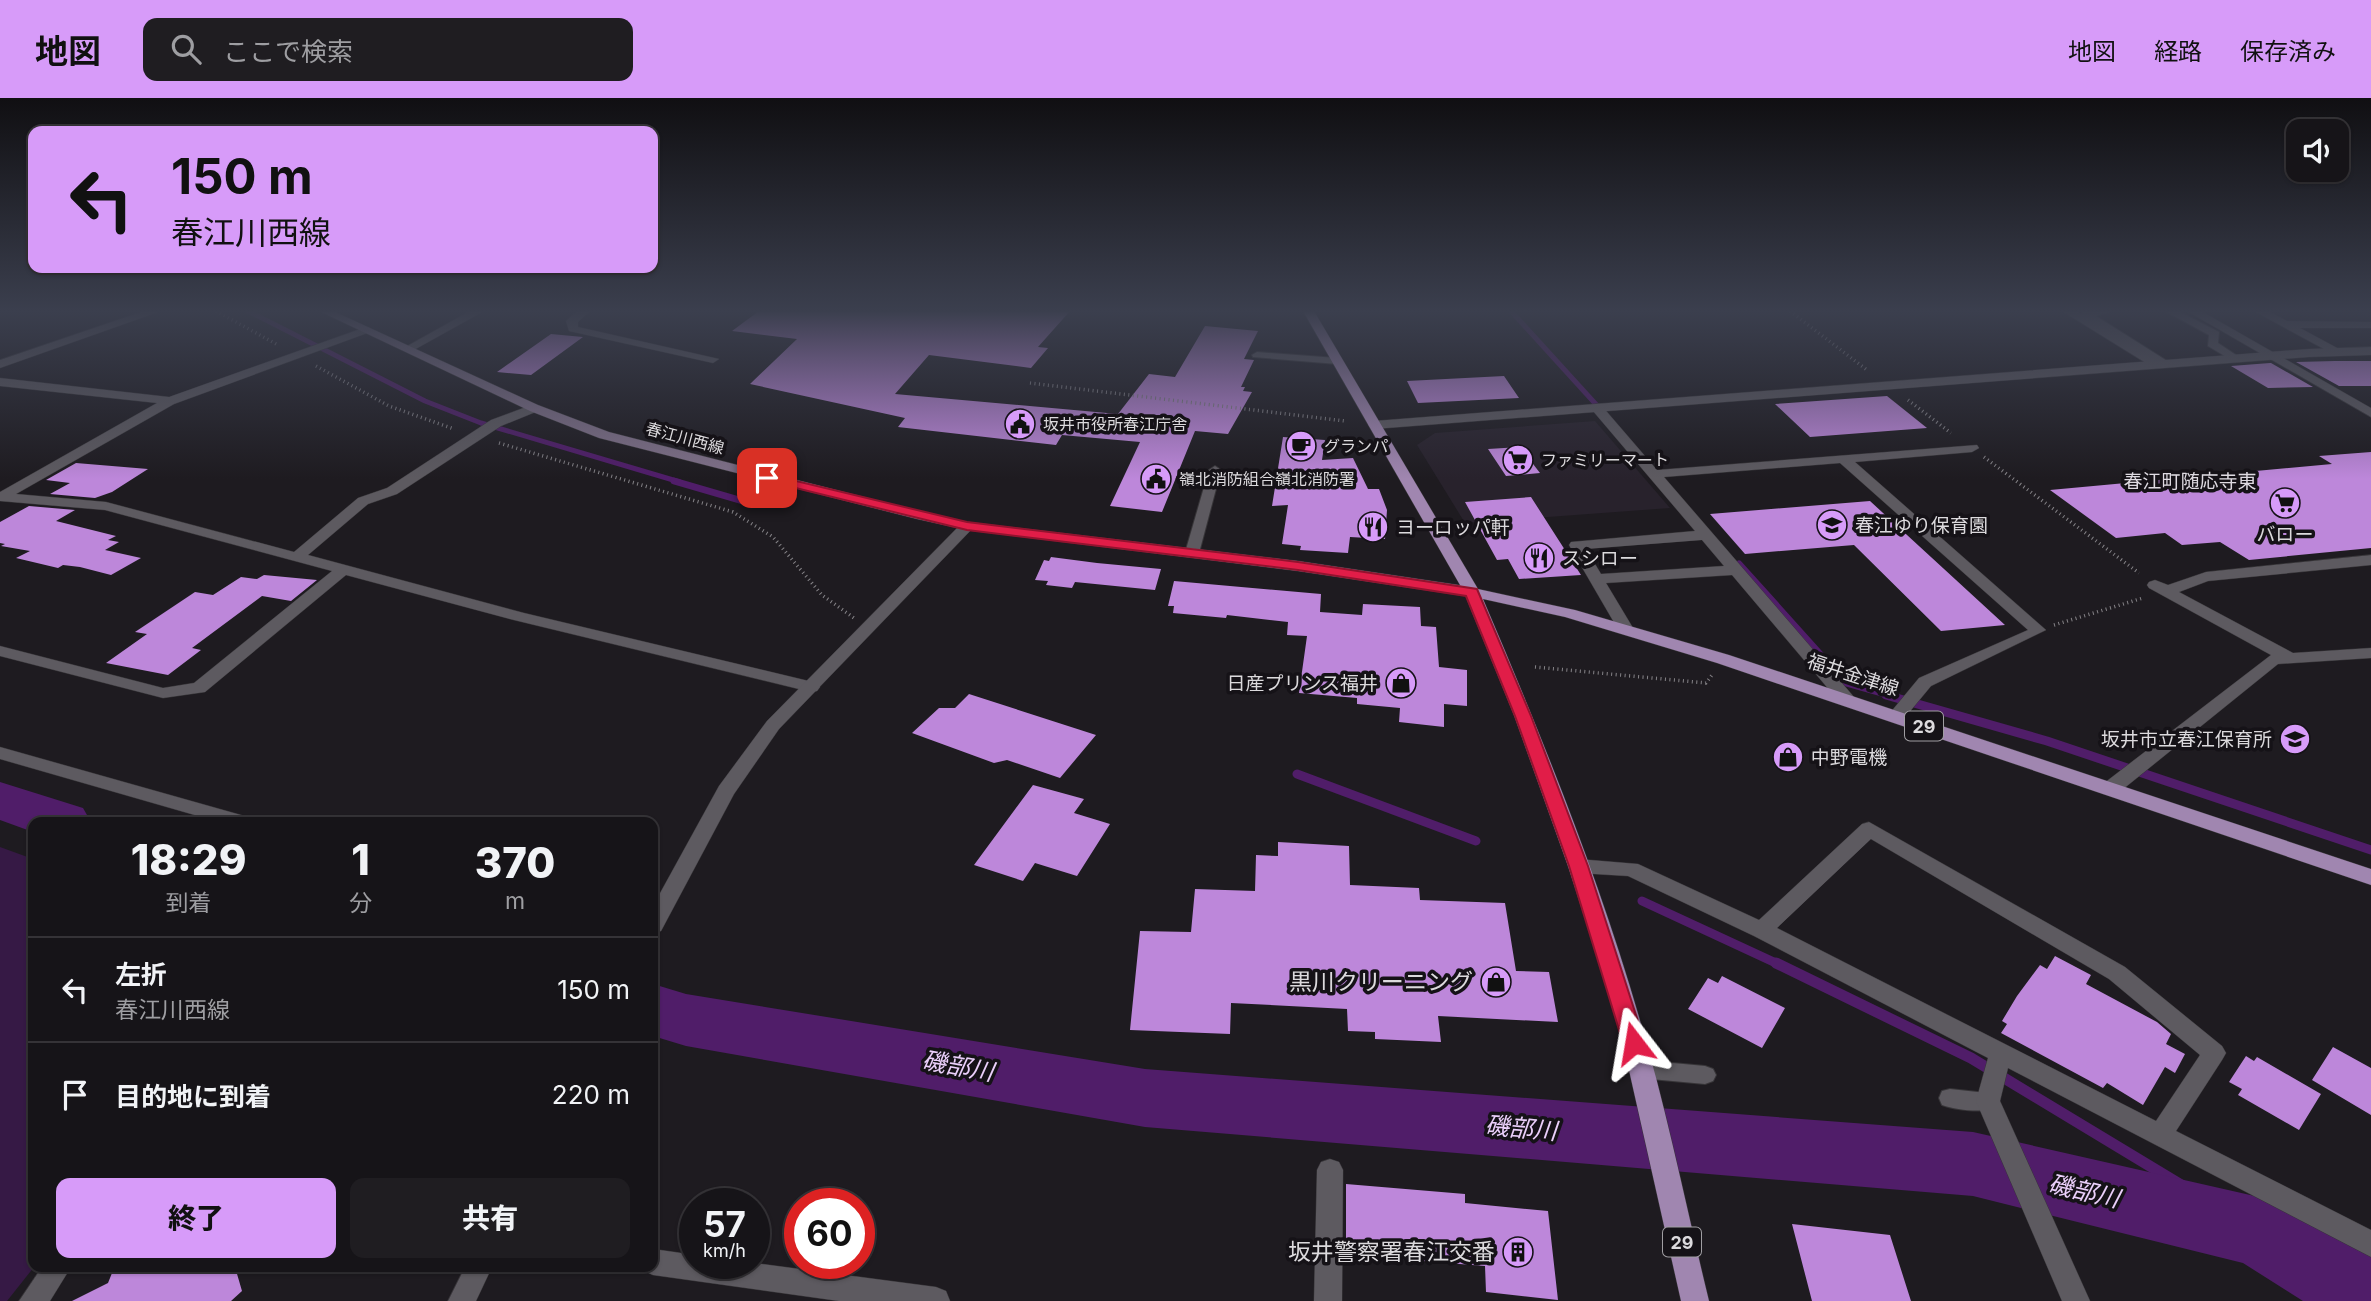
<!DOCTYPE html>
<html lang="ja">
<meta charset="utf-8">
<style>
body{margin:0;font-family:Inter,"Noto Sans JP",sans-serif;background:#1f1d21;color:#f1f3f6;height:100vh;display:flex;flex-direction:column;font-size:26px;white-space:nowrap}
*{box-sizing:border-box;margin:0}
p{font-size:23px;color:#9e9ea2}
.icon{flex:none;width:38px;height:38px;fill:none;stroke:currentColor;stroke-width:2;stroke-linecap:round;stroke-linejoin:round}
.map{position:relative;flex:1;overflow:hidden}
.details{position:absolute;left:28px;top:719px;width:630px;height:455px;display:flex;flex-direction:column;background:#161418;border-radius:14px;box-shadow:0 2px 5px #0004,0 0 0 2px #353337}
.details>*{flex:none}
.guide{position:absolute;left:28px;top:28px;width:630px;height:147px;border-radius:14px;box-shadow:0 2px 5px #0004,0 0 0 2px #353337;background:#d79bf9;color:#111;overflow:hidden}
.fabs{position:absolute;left:2286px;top:21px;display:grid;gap:14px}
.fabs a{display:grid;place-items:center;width:63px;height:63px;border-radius:14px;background:#161418;box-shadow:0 2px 5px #0004,0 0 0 2px #353337;font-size:35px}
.speed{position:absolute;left:679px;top:1090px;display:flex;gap:14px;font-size:35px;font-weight:700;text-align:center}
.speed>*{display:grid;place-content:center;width:91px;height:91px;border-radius:50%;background:#161418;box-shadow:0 2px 5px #0004,0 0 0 2px #353337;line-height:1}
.speed small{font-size:18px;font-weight:400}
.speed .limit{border:10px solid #d22;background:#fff;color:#111}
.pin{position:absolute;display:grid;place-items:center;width:60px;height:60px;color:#fff;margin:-30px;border-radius:14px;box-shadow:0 4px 10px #0006}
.me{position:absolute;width:77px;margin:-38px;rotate:346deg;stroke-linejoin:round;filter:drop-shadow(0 0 5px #0008)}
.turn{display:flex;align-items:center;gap:24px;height:147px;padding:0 28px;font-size:32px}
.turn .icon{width:91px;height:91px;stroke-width:2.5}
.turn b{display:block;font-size:49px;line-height:60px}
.eta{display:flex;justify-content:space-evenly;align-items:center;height:119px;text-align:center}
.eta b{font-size:42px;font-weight:800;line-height:49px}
.button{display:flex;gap:14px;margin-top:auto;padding:14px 28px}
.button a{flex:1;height:80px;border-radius:14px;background:#d79bf9;color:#111;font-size:28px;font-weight:800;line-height:80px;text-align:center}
.button a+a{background:#1f1d21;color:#f1f3f6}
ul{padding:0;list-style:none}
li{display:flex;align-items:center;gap:21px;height:105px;padding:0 28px;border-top:2px solid #353337}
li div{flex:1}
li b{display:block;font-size:26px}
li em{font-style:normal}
header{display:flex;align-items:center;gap:42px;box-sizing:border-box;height:98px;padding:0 35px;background:#d79bf9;color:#111}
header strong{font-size:33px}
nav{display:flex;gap:38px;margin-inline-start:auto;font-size:24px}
.search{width:490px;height:63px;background:#1f1d21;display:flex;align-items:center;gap:18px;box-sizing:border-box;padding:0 24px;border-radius:14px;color:#9e9ea2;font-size:26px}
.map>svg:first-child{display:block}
.built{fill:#28222c}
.green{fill:#361945}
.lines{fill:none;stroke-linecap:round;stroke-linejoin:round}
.stream-far3{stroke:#501d69;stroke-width:5}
.stream-far2{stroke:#501d69;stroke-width:7}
.stream-far1{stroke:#501d69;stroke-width:9}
.stream{stroke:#501d69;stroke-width:11}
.river{fill:#501d69;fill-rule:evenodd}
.building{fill:#bd87da}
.service-casing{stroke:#373538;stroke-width:2}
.minor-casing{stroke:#373538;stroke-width:1}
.tertiary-casing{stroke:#373538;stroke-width:1}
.secondary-casing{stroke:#373538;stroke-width:1}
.primary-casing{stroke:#373538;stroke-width:1}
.path{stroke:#868488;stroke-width:3.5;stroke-dasharray:1 3.5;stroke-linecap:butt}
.service{fill:#5d5a60;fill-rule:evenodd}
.minor{fill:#5d5a60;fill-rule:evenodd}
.tertiary{fill:#5d5a60;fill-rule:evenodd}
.secondary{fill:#7f7088;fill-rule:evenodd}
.primary{fill:#a086b0;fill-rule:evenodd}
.route{fill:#e11d48;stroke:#92132f;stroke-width:2}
.labels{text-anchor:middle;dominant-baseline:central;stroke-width:7;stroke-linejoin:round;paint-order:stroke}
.far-poi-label{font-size:16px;fill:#dcdadd;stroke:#151217;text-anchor:start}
.far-street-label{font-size:16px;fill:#dcdadd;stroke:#151217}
.shield{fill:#151217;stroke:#a09ea2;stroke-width:2}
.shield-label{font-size:18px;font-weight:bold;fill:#dcdadd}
.far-quarter-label{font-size:19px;fill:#dedae1;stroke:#151217}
.poi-label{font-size:19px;fill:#dcdadd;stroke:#151217;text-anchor:start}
.street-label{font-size:19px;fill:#dcdadd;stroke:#151217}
.near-poi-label{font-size:23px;fill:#dcdadd;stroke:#151217;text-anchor:end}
.near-water-label{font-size:24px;font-style:italic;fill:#ebd0fb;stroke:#151217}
</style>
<header>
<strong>地図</strong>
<div class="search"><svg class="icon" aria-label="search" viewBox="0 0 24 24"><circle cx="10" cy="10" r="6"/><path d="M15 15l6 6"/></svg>ここで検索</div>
<nav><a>地図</a><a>経路</a><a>保存済み</a></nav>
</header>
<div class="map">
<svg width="2371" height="1203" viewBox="0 0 2371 1203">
<rect width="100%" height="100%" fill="#1e1b20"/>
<path class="built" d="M1595,323L1670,410L1465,425L1417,347L1435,335Z"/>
<path class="green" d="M0,749L33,761L34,1169L7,1203H0Z"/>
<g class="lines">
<path class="stream-far3" d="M248,213L425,303L481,325L680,384
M1511,213L1602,313"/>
<path class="stream-far2" d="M674,383L753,406
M1739,466L1846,585L1892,598"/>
<path class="stream-far1" d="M1886,597L2047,643L2371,752
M1297,676L1476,743
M1642,803L1780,867"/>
<path class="stream" d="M1776,865L1971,960L2259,1134"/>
<path class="river" d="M0,684L83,710L91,724H33V734L0,722Z
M653,886L686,896L1145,971L1973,1034L2259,1099L2285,1109L2371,1159V1203H2303L2243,1165L1973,1098L1145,1029L686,948L653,938Z"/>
</g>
<path class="building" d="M759,213H1070L1038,249L1048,250L1031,270L929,257L895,296L1118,316L1149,276L1175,279L1205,228L1258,233L1244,261L1254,262L1241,289H1245L1243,293L1252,294L1228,336L1195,333L1162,414L1110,408L1140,344L1062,337L1056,347L898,329L905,320L750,286L797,241L732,233Z
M551,236L583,239L531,277L497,274Z
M2335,263H2371V288H2339L2296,264Z
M2270,265H2271L2313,289L2268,290L2231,268Z
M1504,278L1519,300L1418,305L1407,283Z
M1887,298L1927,330L1810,339L1775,306Z
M1283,339L1325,342L1322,362L1353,360L1368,391H1379L1387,412L1385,441L1350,439L1348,455L1300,452L1301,448L1282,446L1288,407L1272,408Z
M1520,349L1540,375L1506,378L1488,351Z
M2371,354V450L2249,462L2220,444L2182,447L2165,435L2116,440L2050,392L2332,366L2319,358Z
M76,365L148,371L112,394L95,400L50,396L70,385L46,382Z
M1531,399L1581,477L1519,481L1508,461L1497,462L1465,404Z
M1870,403L2005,527L1941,533L1854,447L1745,456L1710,416Z
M29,408L75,412L56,423L116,438L108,442L119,444L105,452L141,460L111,477L80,469L63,467L58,470L16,460L30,453L1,448L5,446L0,445V424Z
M1051,459L1097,465L1161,471L1155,492L1075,484L1072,490L1046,487L1048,483L1035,482L1044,462L1049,463Z
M264,477L317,482L291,503L262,498L192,550L201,552L168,577L106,565L147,536L135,534L195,494L213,497L241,479L257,481Z
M1174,483L1321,496L1320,514L1362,517L1363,506L1420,509L1421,528L1436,529L1439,569L1467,572V608L1444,606V629L1399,624L1400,610L1357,606V600L1299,595L1307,538L1287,537L1288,524L1227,517L1226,520L1173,515L1174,508H1168Z
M969,596L1096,637L1060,680L1007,662L994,665L912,635L939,610H955Z
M1033,687L1084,701L1074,715L1110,726L1077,778L1035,765L1023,783L974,767Z
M1278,744L1349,748L1350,787L1419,790L1420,802L1505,805L1516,873L1549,874L1558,924L1438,918L1441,944L1375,941V934L1348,933L1347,911L1231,905L1230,936L1130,932L1140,833L1191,834L1195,791L1255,793L1256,757L1278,758Z
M2055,858L2091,877L2086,886L2157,924L2171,936L2166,946L2185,956L2175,975L2165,969L2143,1007L2107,985L2103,990L2001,935L2007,926L2002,923L2017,898L2040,867L2047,871Z
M1722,878L1785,910L1762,950L1688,911L1708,880L1718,885Z
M2333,949L2371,970V1017L2312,982Z
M2246,958L2254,963L2257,959L2321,996L2299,1032L2238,997L2242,991L2229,984Z
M1346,1086L1465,1096V1105L1548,1113L1558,1202L1486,1194L1485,1168L1346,1157Z
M1792,1126L1890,1137L1911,1203H1812Z
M124,1169H235L242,1193L231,1203H72L108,1185L112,1175Z"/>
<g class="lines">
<g class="service-casing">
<path id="service" d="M2086,213H2111L2096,218L2172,266L2163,268L2082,218V214Z
M2165,213H2178L2219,234L2218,245L2242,261L2233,263L2208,248L2209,237Z
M1257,254L1337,260L1342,263L1337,266L1253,259L1252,257Z
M1215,368L1221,372L1199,455L1192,459L1187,458L1185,455L1209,372Z
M1640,962L1705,968L1713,971L1716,977L1713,983L1705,986L1640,980L1632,977L1629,971L1632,965Z
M1950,991L1996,996L1999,1003L1996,1010C1981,1015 1957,1012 1942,1007L1939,1000L1942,993Z"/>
</g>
<g class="minor-casing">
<path id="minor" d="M144,213H161L0,270V262Z
M470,213H484L412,253L402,251Z
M577,213H590L578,224V229L719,261L713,265L569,233L566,223Z
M2062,213H2076L2164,267L2154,270Z
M2187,213H2201L2371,310V319Z
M2254,213H2268L2287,223L2371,224V230H2300L2339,251V255L2335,257Z
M366,229L370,230V234L174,306L16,396L106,404L294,454L358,400L387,390L491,322L534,306L540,310L538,313L501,328L397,396L368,406L308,457L524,515L817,585L820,589L817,593L811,594L514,522L346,477L205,594L163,600L0,558V548L163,590L194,585L332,473L105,412L0,403V394L157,305L0,288V280L169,299Z
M1597,306L1601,307L1657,372L1977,347L1979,350L1972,354L1855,364L2046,532L1931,588L1902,623H1890L1887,619L1890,615L1919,580L2028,532L1840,365L1664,379L1854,599L1857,603L1854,607H1842L1732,477L1606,485L1633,530L1631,533H1619L1569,447L1571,444L1695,433L1593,313L1591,310ZM1702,442L1724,468L1601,476L1586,451Z
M2371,457V467L2208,483L2179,494L2293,555L2371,550V560L2278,566L2117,696H2103L2101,691L2103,686L2271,557L2149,490L2147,487L2149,484L2155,482L2168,487L2206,474Z
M0,649L248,719L251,724H219L0,661Z
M1869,724L2125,869L2222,948L2226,955L2222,962L2176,1033L2371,1132V1159L2008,970L2000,1003L2090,1203H2062L1976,1003L1988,960L1754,838L1628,778L1578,775L1571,773L1568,768L1571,763L1578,761L1638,766L1759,822L1862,726ZM1871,741L2109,881L2200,957L2156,1023L1777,830Z
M1330,1061L1339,1064L1343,1072L1342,1203H1314L1317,1072L1321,1064Z
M653,1151L695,1157V1166L754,1165L936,1189L946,1193L950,1203H839L653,1177L644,1173L642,1169H653Z
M42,1169H71L50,1203H19Z"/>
</g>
<g class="tertiary-casing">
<path id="tertiary" d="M2371,249V257L2309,259L1374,331L1368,327L1374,323L2309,251Z
M967,424L974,428L972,431L779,631L734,696L661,833L653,835V808L719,688L767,623L962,425Z
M465,1169H492L476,1203H448Z"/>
</g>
<g class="secondary-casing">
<path id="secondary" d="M319,213H333L538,307L609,334L918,413L967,424L1298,463L1472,489L1480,494L1472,499L1298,473L967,432L917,421L599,340L530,313Z"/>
</g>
<g class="primary-casing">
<path id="primary" d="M1303,213H1314L1478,491L1575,512L1729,557L2371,771V787L1717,565L1565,519L1483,501C1541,637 1598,777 1639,919C1667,1012 1686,1109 1709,1203H1681L1617,919L1568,768L1514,617L1464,494Z"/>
</g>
<path class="path" d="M216,213L278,247
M1790,213L1867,272
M316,268L389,308L454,331
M1030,285L1345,323
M1908,302L1951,335
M499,345L733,414L773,439L822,497L854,520
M1984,359L2139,475
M2054,527L2143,500
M1535,569L1706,585L1712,577"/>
<use href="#service" class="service"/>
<use href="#minor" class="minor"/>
<use href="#tertiary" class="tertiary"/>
<use href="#secondary" class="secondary"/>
<use href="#primary" class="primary"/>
</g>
<linearGradient id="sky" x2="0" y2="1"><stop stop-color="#100f12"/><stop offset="0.56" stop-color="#3b3f4e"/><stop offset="1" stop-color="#3b3f4e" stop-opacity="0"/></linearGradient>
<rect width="2371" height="381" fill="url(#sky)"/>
<path class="route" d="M767,376L967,424L1298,464L1477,491L1531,618L1588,768L1645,945L1641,951L1634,954L1627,951L1623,945L1569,768L1515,618L1466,498L1298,472L967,432L763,382V377Z"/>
<defs>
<g id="civic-disc" transform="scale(1.575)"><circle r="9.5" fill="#d79bf9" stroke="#151217"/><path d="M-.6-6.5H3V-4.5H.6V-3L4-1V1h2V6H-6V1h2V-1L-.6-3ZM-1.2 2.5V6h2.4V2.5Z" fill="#111"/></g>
<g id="cafe-disc" transform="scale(1.575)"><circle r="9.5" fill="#d79bf9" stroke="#151217"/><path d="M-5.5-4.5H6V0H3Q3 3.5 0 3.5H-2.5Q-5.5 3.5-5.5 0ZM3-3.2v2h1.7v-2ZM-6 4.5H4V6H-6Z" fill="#111"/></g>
<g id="supermarket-disc" transform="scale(1.575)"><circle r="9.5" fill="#d79bf9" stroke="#151217"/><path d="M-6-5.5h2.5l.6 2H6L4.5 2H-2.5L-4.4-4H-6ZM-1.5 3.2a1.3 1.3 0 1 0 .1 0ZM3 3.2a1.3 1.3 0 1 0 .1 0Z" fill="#111"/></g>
<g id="school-disc" transform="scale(1.575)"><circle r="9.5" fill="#d79bf9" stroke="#151217"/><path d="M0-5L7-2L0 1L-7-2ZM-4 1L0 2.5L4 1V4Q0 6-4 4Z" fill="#111"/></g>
<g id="restaurant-disc" transform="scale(1.575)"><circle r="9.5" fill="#d79bf9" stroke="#151217"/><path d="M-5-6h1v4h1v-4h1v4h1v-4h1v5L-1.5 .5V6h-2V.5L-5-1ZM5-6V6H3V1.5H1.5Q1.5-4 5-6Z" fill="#111"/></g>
<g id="shop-disc" transform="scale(1.575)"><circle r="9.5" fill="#d79bf9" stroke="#151217"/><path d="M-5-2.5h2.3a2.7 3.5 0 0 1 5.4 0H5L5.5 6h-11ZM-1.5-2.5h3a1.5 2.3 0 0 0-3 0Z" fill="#111"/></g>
<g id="building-disc" transform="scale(1.575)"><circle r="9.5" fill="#d79bf9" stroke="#151217"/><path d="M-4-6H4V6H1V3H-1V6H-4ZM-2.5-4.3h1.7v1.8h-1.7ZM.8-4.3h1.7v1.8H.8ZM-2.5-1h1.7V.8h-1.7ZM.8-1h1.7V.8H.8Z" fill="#111"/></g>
</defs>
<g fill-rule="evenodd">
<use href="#civic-disc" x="1020" y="326"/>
<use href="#cafe-disc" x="1301" y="348"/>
<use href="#supermarket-disc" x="1518" y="362"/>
<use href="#civic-disc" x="1156" y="381"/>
<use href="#supermarket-disc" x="2285" y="405"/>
<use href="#school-disc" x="1832" y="427"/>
<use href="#restaurant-disc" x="1373" y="429"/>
<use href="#restaurant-disc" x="1539" y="460"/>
<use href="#shop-disc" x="1401" y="585"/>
<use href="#school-disc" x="2295" y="641"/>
<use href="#shop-disc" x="1788" y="659"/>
<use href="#shop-disc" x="1496" y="884"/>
<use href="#building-disc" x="1518" y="1154"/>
</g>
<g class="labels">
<g class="far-poi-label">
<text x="1043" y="326">坂井市役所春江庁舎</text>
<text x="1324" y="348">グランパ</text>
<text x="1541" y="362">ファミリーマート</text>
<text x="1179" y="381">嶺北消防組合嶺北消防署</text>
</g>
<g class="far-street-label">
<text transform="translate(685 340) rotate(15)">春江川西線</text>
</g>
<g class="shield">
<rect x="1905" y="613.5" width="38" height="29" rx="5"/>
<rect x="1663" y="1129.5" width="38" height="29" rx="5"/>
</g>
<g class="shield-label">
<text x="1924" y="628">29</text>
<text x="1682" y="1144">29</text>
</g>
<g class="far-quarter-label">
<text x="2190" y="383">春江町随応寺東</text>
</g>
<g class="poi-label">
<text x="1855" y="427">春江ゆり保育園</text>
<text x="1396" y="429">ヨーロッパ軒</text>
<text x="2285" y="436" text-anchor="middle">バロー</text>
<text x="1562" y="460">スシロー</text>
<text x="1378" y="585" text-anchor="end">日産プリンス福井</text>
<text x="2272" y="641" text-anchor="end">坂井市立春江保育所</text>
<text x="1811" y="659">中野電機</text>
</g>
<g class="street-label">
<text transform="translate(1853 577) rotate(18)">福井金津線</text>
</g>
<g class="near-poi-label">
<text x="1473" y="884">黒川クリーニング</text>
<text x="1495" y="1154">坂井警察署春江交番</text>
</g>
<g class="near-water-label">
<text transform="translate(958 968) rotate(10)">磯部川</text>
<text transform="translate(1521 1030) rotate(5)">磯部川</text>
<text transform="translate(2084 1093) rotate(13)">磯部川</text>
</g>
</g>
</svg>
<div class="fabs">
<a><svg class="icon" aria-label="sound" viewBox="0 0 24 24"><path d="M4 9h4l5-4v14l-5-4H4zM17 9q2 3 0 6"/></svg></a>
</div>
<div class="speed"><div>57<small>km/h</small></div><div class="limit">60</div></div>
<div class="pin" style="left:767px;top:380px;background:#d93025"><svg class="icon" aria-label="arrive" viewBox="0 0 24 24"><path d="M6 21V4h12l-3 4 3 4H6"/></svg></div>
<svg class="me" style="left:1634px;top:945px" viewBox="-20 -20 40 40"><path d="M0-17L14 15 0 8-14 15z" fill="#e11d48" stroke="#fff" stroke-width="4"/></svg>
<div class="guide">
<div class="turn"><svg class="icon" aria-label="left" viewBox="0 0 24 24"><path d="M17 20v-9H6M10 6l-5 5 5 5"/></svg><div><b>150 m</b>春江川西線</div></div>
</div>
<section class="details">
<div class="eta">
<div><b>18:29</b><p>到着</p></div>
<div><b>1</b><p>分</p></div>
<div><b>370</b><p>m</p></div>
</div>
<ul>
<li><svg class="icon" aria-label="left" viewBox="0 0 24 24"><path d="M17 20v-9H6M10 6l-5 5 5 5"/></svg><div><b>左折</b><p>春江川西線</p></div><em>150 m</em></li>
<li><svg class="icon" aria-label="arrive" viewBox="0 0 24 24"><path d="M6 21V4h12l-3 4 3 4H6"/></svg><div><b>目的地に到着</b></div><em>220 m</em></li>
</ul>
<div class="button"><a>終了</a><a>共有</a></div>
</section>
</div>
